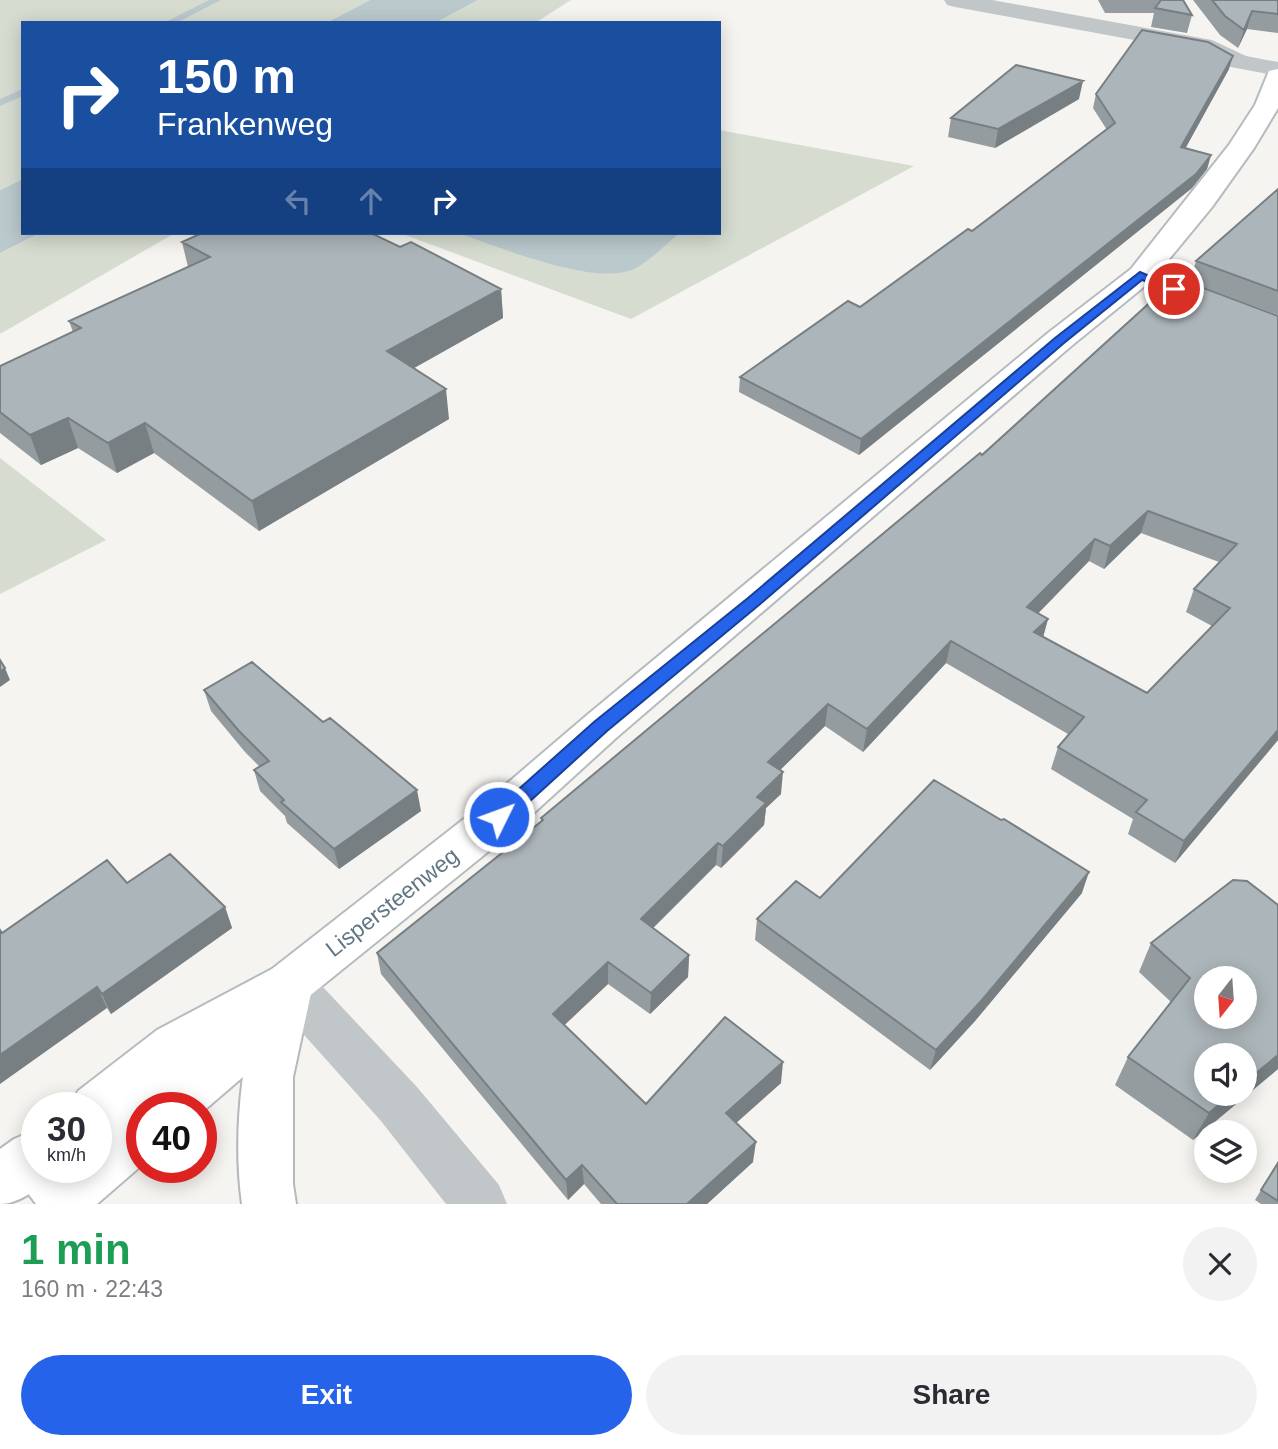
<!DOCTYPE html>
<meta charset="utf-8">
<style>
body{margin:0;font-family:Arial,sans-serif;background:#f2f2f3;color:#2b2b33;height:100vh;display:flex;flex-direction:column;font-size:26px;white-space:nowrap}
*{box-sizing:border-box;margin:0}
p{font-size:23px;color:#7c7c81}
.icon{flex:none;width:38px;height:38px;fill:none;stroke:currentColor;stroke-width:2;stroke-linecap:round;stroke-linejoin:round}
.map{position:relative;height:1204px;overflow:hidden}
.sheet{display:flex;flex-direction:column;background:#fff;flex:1}
.sheet>*{flex:none}
.guide{position:absolute;left:21px;top:21px;width:700px;height:214px;border-radius:0px;box-shadow:0 4px 18px #0003;background:#1a4fa0;color:#fff;overflow:hidden}
.needle{width:46px;rotate:197deg}
.fabs{position:absolute;left:1194px;top:966px;display:grid;gap:14px}
.fabs a{display:grid;place-items:center;width:63px;height:63px;border-radius:50%;background:#fff;box-shadow:0 4px 18px #0003;font-size:35px}
.speed{position:absolute;left:21px;top:1092px;display:flex;gap:14px;font-size:35px;font-weight:700;text-align:center}
.speed>*{display:grid;place-content:center;width:91px;height:91px;border-radius:50%;background:#fff;box-shadow:0 4px 18px #0003;line-height:1}
.speed small{font-size:18px;font-weight:400}
.speed .limit{border:10px solid #d22;background:#fff;color:#111}
.pin{position:absolute;display:grid;place-items:center;width:60px;height:60px;color:#fff;margin:-30px;border:4px solid #fff;border-radius:50%;box-shadow:0 2px 7px #0007}
.me{position:absolute;width:77px;margin:-38px;rotate:48deg;stroke-linejoin:round;filter:drop-shadow(0 0 5px #0008)}
.turn{display:flex;align-items:center;gap:24px;height:147px;padding:0 21px;font-size:32px}
.turn .icon{width:91px;height:91px;stroke-width:2.5}
.turn b{display:block;font-size:49px;line-height:60px}
.lanes{display:flex;align-items:center;height:66px;padding:0 21px;background:#0003;justify-content:center;gap:35px;direction:ltr}
.lanes .off{opacity:.35}
.round{display:grid;place-items:center;flex:none;width:74px;height:74px;border-radius:37px;background:#f2f2f3}
.overview{display:flex;align-items:center;justify-content:space-between;height:119px;padding:0 21px}
h1{font-size:42px;font-weight:700;line-height:52px;color:#1e9e55}
.cta{display:flex;gap:14px;margin-top:auto;padding:14px 21px}
.cta a{flex:1;height:80px;border-radius:42px;background:#2563eb;color:#fff;font-size:28px;font-weight:700;line-height:80px;text-align:center}
.cta a+a{background:#f2f2f3;color:#2b2b33}
.map>svg:first-child{display:block}
.green{fill:#d6dcd0}
.water{fill:#bac9cc}
.lines{fill:none;stroke-linecap:round;stroke-linejoin:round}
.stream{fill:#bac9cc;fill-rule:evenodd}
.secondary-casing{stroke:#b5bbbf;stroke-width:4}
.primary-casing{stroke:#b4b9bc;stroke-width:4}
.highway-casing{stroke:#b5b9bc;stroke-width:4}
.street{fill:#c1c6c9;fill-rule:evenodd}
.secondary{fill:#fff;fill-rule:evenodd}
.primary{fill:#fff;fill-rule:evenodd}
.highway{fill:#fff;fill-rule:evenodd}
.wall{fill:#949c9f;fill-rule:evenodd}
.shaded-wall{fill:#787f82}
.building{fill:#acb5b9;stroke:#787f82;stroke-width:2;fill-rule:evenodd}
.route{fill:#2563eb;stroke:#184099;stroke-width:2}
.labels{text-anchor:middle;dominant-baseline:central;stroke-width:7;stroke-linejoin:round;paint-order:stroke}
.street-label{font-size:23px;fill:#617784;stroke:#fff}
</style>
<div class="map">
<svg width="1278" height="1204" viewBox="0 0 1278 1204">
<rect width="100%" height="100%" fill="#f5f4f0"/>
<path class="green" d="M0,0H370L326,23H23V179L0,190Z
M478,0H571L535,23H435Z
M719,130L914,166L631,319L400,233H458L573,269L636,268L680,233H719Z
M40,233H175L0,334V253Z
M0,458L106,540L0,594Z"/>
<path class="water" d="M370,0H478L435,23H326Z
M23,179V233H40L0,253V190Z
M458,233H680C666,244 650,261 634,269C594,287 500,247 458,233Z"/>
<g class="lines">
<path class="stream" d="M209,0H221L176,23H164Z
M23,89V96L0,106V99Z"/>
<g class="secondary-casing">
<path id="secondary" d="M1278,69V108L1254,148L1212,207L1151,281L1070,347L616,738L515,830L302,1002L264,1059L201,1113V1108H142V1165L97,1204H40L37,1197C51,1162 62,1167 96,1167V1135L103,1130L96,1133V1108H70L78,1091L157,1030L272,969L483,804L586,716L1048,333L1131,269L1229,145L1255,105L1269,71ZM147,1100L144,1106L136,1108Z"/>
</g>
<g class="primary-casing">
<path id="primary" d="M33,1131L37,1133V1167H55C48,1185 19,1204 0,1204V1149L14,1139Z"/>
</g>
<g class="highway-casing">
<path id="highway" d="M289,962L306,969L313,984L293,1077V1184L296,1204H242C232,1134 242,1033 272,969Z
M37,1143V1167H75L89,1185L97,1204H36L22,1185L14,1167L22,1149Z"/>
</g>
<path class="street" d="M944,0H992L1212,40L1246,56L1278,62V76L1231,67L1205,53L955,7L947,5Z
M1141,266L1278,318V338L1131,281L1126,275L1131,269Z
M289,962L306,969L417,1087L499,1185L507,1204H446L381,1121L272,999L265,984L272,969Z"/>
<use href="#secondary" class="secondary"/>
<use href="#primary" class="primary"/>
<use href="#highway" class="highway"/>
</g>
<path class="wall" d="M1098,0H1183L1192,15L1187,33L1151,27L1154,13H1105Z
M1193,0H1278V33L1247,29L1238,48L1220,35Z
M1229,69L1185,148L1211,155L1207,169L1192,188L859,455L739,392L740,377L860,307L972,231L1107,130L1093,108L1096,94Z
M1079,99L995,148L948,137L951,118Z
M1278,189V315L1190,282L1196,261Z
M182,242L400,247L501,289L503,318L414,368L449,419L259,531L154,453L117,473L78,448L41,465L0,433V366L73,332L69,321L188,267Z
M1278,316V740L1175,863L1128,834L1133,819L1051,769L1058,747L1068,734L946,663L863,752L825,726L780,770L781,794L766,808L764,825L721,868L716,865L653,928L689,955L688,977L650,1014L608,984L564,1025L646,1104L781,1083L736,1122L753,1162L707,1204H601L584,1184L568,1200L381,974L377,953L541,822V818L982,455ZM1141,533L1219,562L1194,589L1186,612L1212,626L1147,693L1043,637L1048,619L1038,613L1089,561L1104,569Z
M204,690L421,811L339,869L287,823L285,816L260,791L254,770L260,767L245,752L211,711Z
M127,883L225,907L232,928L111,1014L107,1008L2,933Z
M1082,893L975,1021L930,1070L755,940L757,919L820,898Z
M1278,905V1069L1193,1140L1115,1085L1128,1057L1171,1002L1139,972L1151,943Z
M1278,1162V1204H1261L1255,1200Z"/>
<path class="shaded-wall" d="M1252,11L1247,29L1238,48L1244,30Z
M1233,56L1229,69L1178,162L1181,147Z
M1083,81L1079,99L995,148L998,129Z
M1211,155L1207,169L1192,188L859,455L861,439Z
M501,289L503,318L391,381L387,351Z
M446,389L449,419L259,531L252,501Z
M68,418L78,448L41,465L30,435Z
M145,423L154,453L117,473L108,443Z
M1148,511L1141,533L1104,569L1110,546Z
M1095,539L1089,561L1022,630L1027,607Z
M1048,619L1042,641L1034,632Z
M951,641L946,663L863,752L867,729Z
M5,668L10,680L0,687V672Z
M828,704L825,726L766,784L768,762Z
M1278,730V740L1175,863L1184,841Z
M783,772L781,794L766,808L764,825L721,868L723,846L757,797Z
M417,790L421,811L339,869L334,849Z
M718,843L716,865L641,940V919Z
M1089,872L1082,893L975,1021L930,1070L936,1050Z
M225,907L232,928L111,1014L102,994Z
M689,955L688,977L650,1014L651,993Z
M608,962V984L554,1035L553,1014Z
M97,987L107,1008L0,1084V1055Z
M1278,1055V1069L1193,1140L1209,1113L1232,1094H1244V1083Z
M783,1062L781,1083L725,1133L726,1113Z
M756,1142L753,1162L707,1204H687Z
M582,1165L584,1184L568,1200L566,1180Z"/>
<path class="building" d="M1161,0H1183L1192,15L1155,8Z
M1212,0H1278V14L1252,11L1244,30L1225,16Z
M1142,30L1208,42L1233,56L1181,147L1211,155L1196,174L861,439L740,377L848,301L860,307L968,229L972,231L1115,123L1096,94Z
M1016,65L1083,81L998,129L951,118Z
M1278,189V291L1196,261Z
M202,233H371L400,247L411,242L501,289L387,351L446,389L252,501L145,423L108,443L68,418L30,435L0,412V366L81,328L69,321L210,257L182,242Z
M1177,278L1278,316V730L1184,841L1136,812L1147,800L1058,747L1084,717L951,641L867,729L828,704L768,762L783,772L757,797L766,803L723,846L718,843L641,919L689,955L651,993L608,962L553,1014L646,1104L725,1017L783,1062L726,1113L756,1142L687,1204H617L582,1165L566,1180L377,953L543,820L541,818L678,704L980,453L982,455ZM1148,511L1237,544L1194,589L1230,608L1147,693L1034,632L1048,619L1027,607L1095,539L1110,546Z
M0,660L5,668L0,672Z
M252,662L323,722L330,718L417,790L334,849L281,802L284,800L254,770L269,761L239,731L204,690Z
M934,780L1001,820L1004,819L1089,872L982,1000L936,1050L757,919L796,881L820,898Z
M170,854L225,907L102,994L97,987L0,1055V930L2,933L107,860L127,883Z
M1233,880L1247,881L1278,905V1055L1244,1083V1055H1206V1094H1232L1209,1113L1128,1057L1190,978L1151,943ZM1206,978H1244V1017H1206Z
M1278,1163V1201L1261,1190Z"/>
<path class="route" d="M1140,272L1180,289L1174,292L1142,280L1064,343L759,605L607,731L506,823L499,825L493,823L490,817L493,812L594,722L748,598L1055,338Z"/>
<g class="labels">
<g class="street-label">
<text transform="translate(392 902) rotate(-38)">Lispersteenweg</text>
</g>
</g>
</svg>
<div class="fabs">
<a><svg class="needle" viewBox="-14 -14 28 28"><path d="M0-13l5 13h-10z" fill="#e53935"/><path d="M0 13l5-13h-10z" fill="#7c7c81"/></svg></a>
<a><svg class="icon" aria-label="sound" viewBox="0 0 24 24"><path d="M4 9h4l5-4v14l-5-4H4zM17 9q2 3 0 6"/></svg></a>
<a><svg class="icon" aria-label="layers" viewBox="0 0 24 24"><path d="M12 4l9 5-9 5-9-5zM3 14l9 5 9-5"/></svg></a>
</div>
<div class="speed"><div>30<small>km/h</small></div><div class="limit">40</div></div>
<div class="pin" style="left:1174px;top:289px;background:#d93025"><svg class="icon" aria-label="arrive" viewBox="0 0 24 24"><path d="M6 21V4h12l-3 4 3 4H6"/></svg></div>
<svg class="me" style="left:499px;top:817px" viewBox="-20 -20 40 40"><circle r="17" fill="#2563eb" stroke="#fff" stroke-width="3"/><path d="M0-11L8 9 0 5-8 9z" fill="#fff"/></svg>
<div class="guide">
<div class="turn"><svg class="icon" aria-label="right" viewBox="0 0 24 24"><path d="M7 20v-9h11M14 6l5 5-5 5"/></svg><div><b>150 m</b>Frankenweg</div></div>
<div class="lanes"><svg class="icon off" aria-label="left" viewBox="0 0 24 24"><path d="M17 20v-9H6M10 6l-5 5 5 5"/></svg><svg class="icon off" aria-label="ahead" viewBox="0 0 24 24"><path d="M12 20V5M6 11l6-6 6 6"/></svg><svg class="icon" aria-label="right" viewBox="0 0 24 24"><path d="M7 20v-9h11M14 6l5 5-5 5"/></svg></div>
</div>
</div>
<section class="sheet">
<div class="overview"><div><h1>1 min</h1><p>160 m · 22:43</p></div><a class="round"><svg class="icon" aria-label="close" viewBox="0 0 24 24"><path d="M6 6l12 12M18 6L6 18"/></svg></a></div>
<div class="cta"><a>Exit</a><a>Share</a></div>
</section>
